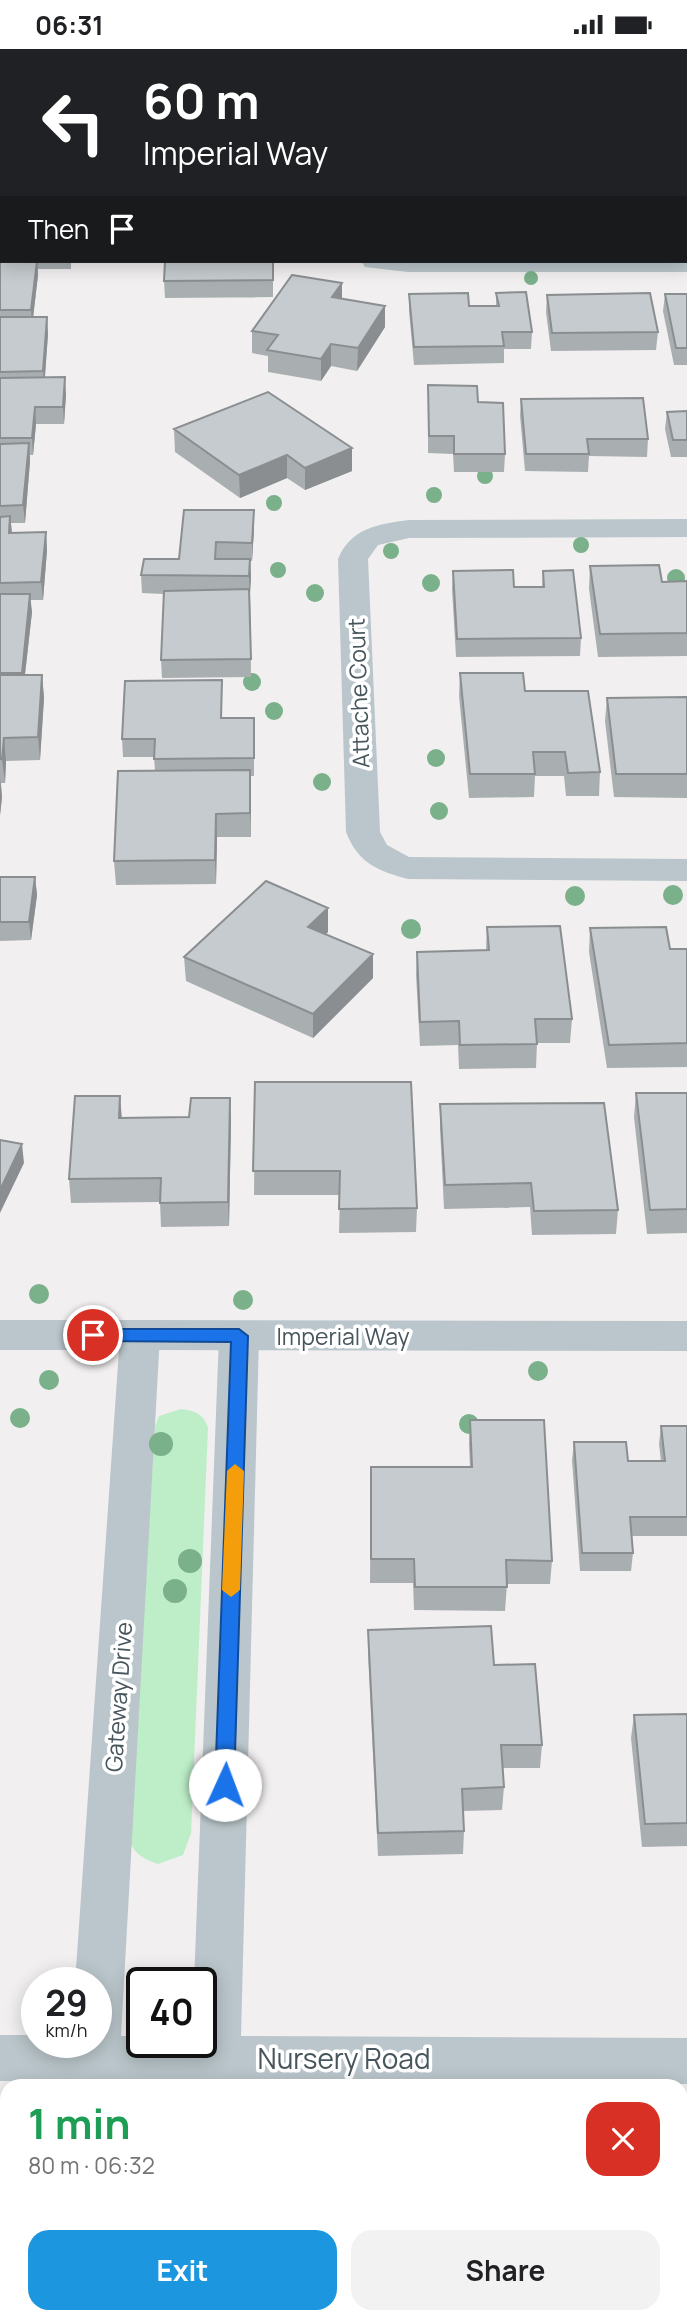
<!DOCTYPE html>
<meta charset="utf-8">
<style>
body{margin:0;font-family:Manrope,sans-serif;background:#f2f2f2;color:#202124;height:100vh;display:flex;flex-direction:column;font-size:26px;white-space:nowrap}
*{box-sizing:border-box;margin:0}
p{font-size:23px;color:#757577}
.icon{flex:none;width:38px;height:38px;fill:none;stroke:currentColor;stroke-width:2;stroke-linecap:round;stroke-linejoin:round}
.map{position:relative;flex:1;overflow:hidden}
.drawer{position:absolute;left:0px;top:2030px;width:688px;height:245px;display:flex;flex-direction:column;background:#fff;border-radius:21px 21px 0 0;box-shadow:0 4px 18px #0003}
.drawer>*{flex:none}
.guide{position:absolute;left:0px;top:0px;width:688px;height:214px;box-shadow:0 4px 18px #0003;background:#202124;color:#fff;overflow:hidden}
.speed{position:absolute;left:21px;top:1918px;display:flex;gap:14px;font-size:35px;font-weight:700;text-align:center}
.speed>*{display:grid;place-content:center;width:91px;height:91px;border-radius:50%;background:#fff;box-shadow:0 4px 18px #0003;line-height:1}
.speed small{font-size:18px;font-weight:400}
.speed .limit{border:4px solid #111;border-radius:10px;background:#fff;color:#111}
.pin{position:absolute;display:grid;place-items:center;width:60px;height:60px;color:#fff;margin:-30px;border:4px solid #fff;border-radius:50%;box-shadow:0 2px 7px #0007}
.me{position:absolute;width:77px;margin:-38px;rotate:2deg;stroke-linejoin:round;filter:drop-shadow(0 0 5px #0008)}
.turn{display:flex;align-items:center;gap:24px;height:147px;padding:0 28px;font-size:32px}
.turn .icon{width:91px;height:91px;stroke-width:2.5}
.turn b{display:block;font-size:49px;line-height:60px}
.then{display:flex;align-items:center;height:66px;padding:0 28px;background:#0003;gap:14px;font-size:26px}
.round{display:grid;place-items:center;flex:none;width:74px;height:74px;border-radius:21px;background:#f2f2f2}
.headline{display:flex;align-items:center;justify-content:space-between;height:119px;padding:0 28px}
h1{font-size:42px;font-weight:700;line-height:52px;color:#1e9e55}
.primary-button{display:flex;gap:14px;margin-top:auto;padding:14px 28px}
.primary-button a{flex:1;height:80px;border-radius:21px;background:#1c96de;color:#fff;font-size:28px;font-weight:700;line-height:80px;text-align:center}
.primary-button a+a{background:#f2f2f2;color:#202124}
.status{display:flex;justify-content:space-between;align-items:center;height:49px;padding:0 35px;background:#fff;direction:ltr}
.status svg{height:19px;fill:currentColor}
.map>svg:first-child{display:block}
.green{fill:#bdeec7}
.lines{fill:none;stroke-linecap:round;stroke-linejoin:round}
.minor{fill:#bac6cb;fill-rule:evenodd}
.tertiary{fill:#bac6cb;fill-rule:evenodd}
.tree{fill:#7ab08a}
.wall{fill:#a9afb1}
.shaded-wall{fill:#8a8e90}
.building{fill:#c5cbce;stroke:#8a8e90;stroke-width:2}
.route{fill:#1a73e8;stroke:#114b97;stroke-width:2}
.slow{fill:#f59e0b}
.labels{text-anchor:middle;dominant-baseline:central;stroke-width:7;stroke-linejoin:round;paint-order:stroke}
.street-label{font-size:23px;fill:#47565c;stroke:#fff}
.near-street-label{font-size:28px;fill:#47565c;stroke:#fff}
</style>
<div class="status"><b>06:31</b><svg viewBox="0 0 49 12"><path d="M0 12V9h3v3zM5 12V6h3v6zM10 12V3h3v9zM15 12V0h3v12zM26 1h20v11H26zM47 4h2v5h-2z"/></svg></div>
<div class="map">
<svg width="687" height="2275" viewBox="0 0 687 2275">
<rect width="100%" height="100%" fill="#f1efef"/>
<path class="green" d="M181,1360C195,1362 203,1364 208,1379L191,1784L183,1806L158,1815C144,1810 135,1806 129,1791L155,1377L159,1367Z"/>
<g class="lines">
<path class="minor" d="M687,0V13H686V2H677Z
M687,207V223H408L365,218L361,212H686Z
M687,470V488L409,489L378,496L368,510L380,783L387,796L409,808L687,810V832L408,830C378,822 358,814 346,783L338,510C351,479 378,475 409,471Z
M140,1271L687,1272V1302L140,1301L126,1297L120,1286L126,1275Z"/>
<path class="tertiary" d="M0,1271H140L154,1275L160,1286L121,1987H142V1993H201V1934H194L219,1287L225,1276L239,1272L253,1276L259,1287L241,1987L687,1989V2035L0,2032V1986H37V1993H96V1934H75L119,1301H0Z"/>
</g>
<g class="tree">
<circle cx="531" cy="229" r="7"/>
<circle cx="485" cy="427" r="8"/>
<circle cx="434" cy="446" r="8"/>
<circle cx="274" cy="454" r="8"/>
<circle cx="581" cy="496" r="8"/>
<circle cx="391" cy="502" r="8"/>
<circle cx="278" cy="521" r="8"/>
<circle cx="676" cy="529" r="9"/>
<circle cx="431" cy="534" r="9"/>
<circle cx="315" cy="544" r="9"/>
<circle cx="252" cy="633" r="9"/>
<circle cx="274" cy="662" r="9"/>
<circle cx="436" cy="709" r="9"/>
<circle cx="322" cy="733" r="9"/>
<circle cx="439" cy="762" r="9"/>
<circle cx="673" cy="846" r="10"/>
<circle cx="575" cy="847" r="10"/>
<circle cx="411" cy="880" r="10"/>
<circle cx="39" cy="1245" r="10"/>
<circle cx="243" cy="1251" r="10"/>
<circle cx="538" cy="1322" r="10"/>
<circle cx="49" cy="1331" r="10"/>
<circle cx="20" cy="1369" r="10"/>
<circle cx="469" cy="1375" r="10"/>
<circle cx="161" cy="1395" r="12"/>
<circle cx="190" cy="1512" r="12"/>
<circle cx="175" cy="1542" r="12"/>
</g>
<path class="wall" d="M8,0H84V2H8Z
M171,0H273L270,2H171Z
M686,29H687V78H686Z
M686,119H687V171H686Z
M0,127H2V193H0Z
M0,210L2,212H71V220H38V226L33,268H47L48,285L45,328L66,345L64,375H36L33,406H30V412L25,474H11L12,484L46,483L47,501L43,551H30L32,563L25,626H42L44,649L40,711L6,712L5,734H1L2,748L0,766Z
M273,212V248L165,249L164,232Z
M342,234V249L385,278L357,322L331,317L321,332L268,323V307L252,304V282Z
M496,244L532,283L531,300H504V314L414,316L409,262V245L469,257H496Z
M665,245H687V316H674L663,262Z
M547,246L658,283L656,301L551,302L546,263Z
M428,336L478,353L505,405L504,423H454L453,405L428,404Z
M521,350L648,390L647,408L589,407L588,423L525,422L520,367Z
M687,362V408H671L665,380L667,363Z
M174,380L352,422L305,441L287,429L240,449L175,403Z
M184,461L254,479L252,512H250L251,528L250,544L251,628L162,629L161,611L164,545L142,544L141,526L179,510Z
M590,517L662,533L687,532V607L598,608L589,540Z
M453,522L514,538H542L543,522L581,589L580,607L456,608L452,540Z
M460,624L525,642L600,723L599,747H566L564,727H535L534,748L469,749L459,647Z
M222,631V669H254V727H250L251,788H217L216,835L116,836L114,812L155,722L154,708H123L122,690Z
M687,648V749L614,748L605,672L607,649Z
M0,828H35L37,846L31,891L0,892Z
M487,878L572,970L570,994H537L536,1019L459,1020L458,996L420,997L416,926L417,903L486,901Z
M590,879L670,900H687V1018L607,1019L589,903Z
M328,883L326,885L373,929L313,989L186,932L184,908Z
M255,1033L417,1159L416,1183L339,1184L340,1146H254Z
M636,1044H687V1184L647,1185L634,1068Z
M230,1049L231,1073L229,1177L161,1178L160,1153L71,1154L69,1130L122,1069L189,1068Z
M440,1055L618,1161L616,1185L532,1186L530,1158L444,1160L440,1079Z
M470,1371L552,1512L550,1535H507L505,1562L414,1561L413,1534H370L371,1418H470L469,1395Z
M661,1377H687V1487H632L633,1504L631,1522H580L572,1411L574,1393L628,1412H661L659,1395Z
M368,1581L494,1616L542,1696L540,1719H502L504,1738L502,1761L463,1762L464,1782L463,1805L378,1807L368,1604Z
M687,1665V1797L642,1798L631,1689L634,1666Z"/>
<path class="shaded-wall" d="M221,0H239L240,2H218Z
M259,0H273L270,2H260Z
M37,212L38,226L32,278L31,261Z
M342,234V256L332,248Z
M385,257V278L357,322L358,299Z
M47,268L48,285L44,339L43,322Z
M331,295V317L321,332V310Z
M65,328L66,345L64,375L63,358Z
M35,358L36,375L33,406L32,389Z
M29,394L30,412L25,474L23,456Z
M352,399V422L305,441V419Z
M287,406V429L240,449L239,426Z
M254,461V479L252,512V494Z
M10,467L12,485L9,484Z
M46,483L47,501L43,551L41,533Z
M250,510L251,528L250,544L251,628L249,527Z
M30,545L32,563L23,642L22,624Z
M42,626L44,649L40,711L38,688Z
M4,689L6,712L5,734L2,710Z
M250,721L251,744V788L250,764Z
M0,729L2,748L0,766Z
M216,765L217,788L216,835L215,811Z
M35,828L37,846L31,891L29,873Z
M328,859V883L309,902L308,878Z
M373,905V929L313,989V965Z
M120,1047L122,1071L119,1069Z
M230,1049L231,1073L229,1177L228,1153Z
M22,1095L24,1114L0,1164V1141Z"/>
<path class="building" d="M8,0H72L71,2H8Z
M188,0H221L218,2H195Z
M686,29H687V62H686Z
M686,119H687V154H686Z
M0,127H2V142H0Z
M0,151H2V177H0Z
M0,210H2V212H37L31,261H0Z
M165,212H273V231L164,232Z
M292,226L342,234L332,248L385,257L358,299L331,295L321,310L267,301L278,286L252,282Z
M526,243L532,283H502L504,297L414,298L409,245L468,244L469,257H499L496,244Z
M650,244L658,283L552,284L547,246Z
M665,245H687V299H676Z
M0,268H47L43,322L0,323Z
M65,328L63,358H35L32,389H0V329Z
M428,336L477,337L478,353L503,354L505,405H454V387H429Z
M268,343L352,399L305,419L287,406L239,426L174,380Z
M643,349L648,390H587L589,405H526L521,350Z
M687,362V391H673L667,363Z
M29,394L23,456L0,457V395Z
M184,461H254L252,494L216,493L215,510H250L249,527L141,526L144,510H179Z
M10,467L9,484L46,483L41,533L0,534V468Z
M659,516L662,533L687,532V584L600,585L590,517Z
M513,521L514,538H544L543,522L573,521L581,589L457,590L453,522Z
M249,540L251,610L161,611L164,542Z
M0,545H30L22,624H0Z
M460,624H523L525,642H588L600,723L568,724L565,703H533L535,725H470Z
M0,626H42L38,688L4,689L2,710H0Z
M222,631L221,669H254V709L154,710L155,690H122L125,632Z
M687,648V725H616L607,649Z
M250,721V764L216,765L215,811L114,812L118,722Z
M0,828H35L29,873H0Z
M266,832L328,859L308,878L373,905L313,965L184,908Z
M560,877L572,970H535L537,995L460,996L459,972L420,973L417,903L489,901L487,878Z
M666,878L670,900H687V994L609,996L590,879Z
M255,1033H411L417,1159L339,1160L340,1122H253Z
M636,1044H687V1160L650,1161Z
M75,1047H120L119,1069L189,1068L191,1049H230L228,1153L160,1154L161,1129L69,1130Z
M604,1054L618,1161L534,1162L531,1134L445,1136L440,1055Z
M0,1091L22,1095L0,1141Z
M470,1371H544L552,1512L506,1511L507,1538H415L414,1510H371V1418H472Z
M661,1377H687V1468H630L633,1504H582L574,1393H626L628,1412H665Z
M491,1577L494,1616L535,1615L542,1696H501L504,1738L462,1740L464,1782L378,1784L368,1581Z
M687,1665V1774L645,1775L634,1666Z"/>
<path class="route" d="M93,1280H239L248,1287L234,1736L232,1742H218L215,1736L231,1293L93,1292L85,1286Z"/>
<path class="slow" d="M235,1415L244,1422L240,1541L231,1548L222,1541L227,1422Z"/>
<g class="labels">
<g class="street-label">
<text transform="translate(358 644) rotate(-92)">Attache Court</text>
<text x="343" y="1287">Imperial Way</text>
<text transform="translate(118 1648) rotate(-86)">Gateway Drive</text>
</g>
<g class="near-street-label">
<text x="344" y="2009">Nursery Road</text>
</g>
</g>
</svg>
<div class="speed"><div>29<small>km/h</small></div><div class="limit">40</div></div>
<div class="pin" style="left:93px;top:1286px;background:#d93025"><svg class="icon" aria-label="arrive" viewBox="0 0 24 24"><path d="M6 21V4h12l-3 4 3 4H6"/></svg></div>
<svg class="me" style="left:225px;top:1736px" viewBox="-20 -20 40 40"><circle r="19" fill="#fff"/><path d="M0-13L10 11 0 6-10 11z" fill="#1a73e8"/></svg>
<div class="guide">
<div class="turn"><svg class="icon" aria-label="left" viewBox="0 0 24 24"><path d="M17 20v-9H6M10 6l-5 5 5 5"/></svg><div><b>60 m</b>Imperial Way</div></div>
<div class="then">Then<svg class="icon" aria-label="arrive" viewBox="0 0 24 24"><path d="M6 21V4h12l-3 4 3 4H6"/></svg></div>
</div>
<section class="drawer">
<div class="headline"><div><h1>1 min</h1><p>80 m · 06:32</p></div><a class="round" style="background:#d93025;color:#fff"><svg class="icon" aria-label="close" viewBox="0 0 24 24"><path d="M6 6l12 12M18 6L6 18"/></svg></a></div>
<div class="primary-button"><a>Exit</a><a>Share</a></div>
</section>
</div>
